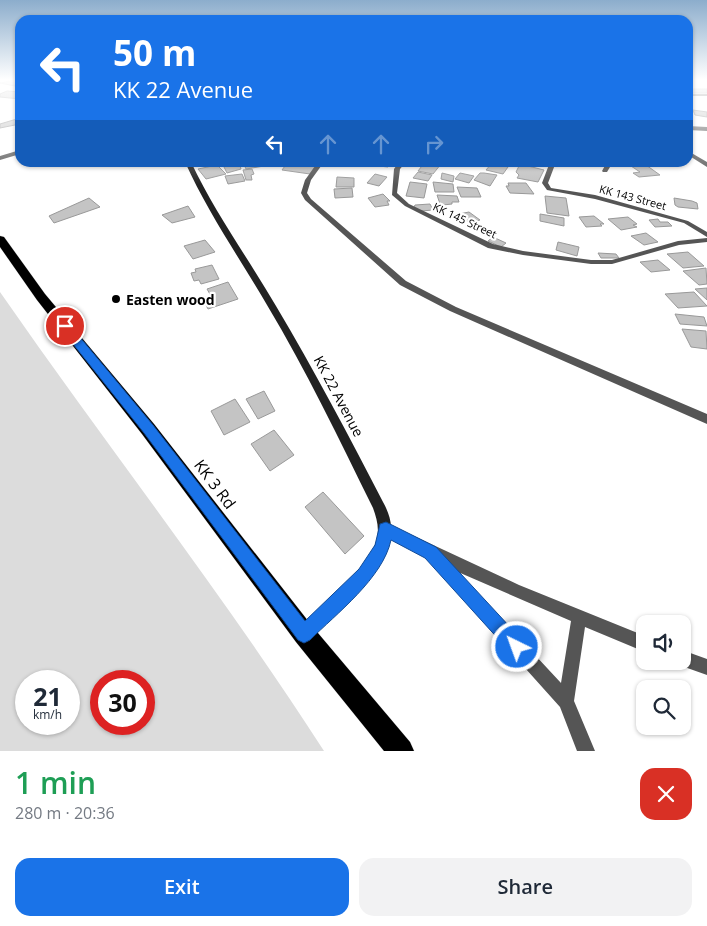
<!DOCTYPE html>
<meta charset="utf-8">
<style>
body{margin:0;font-family:"Open Sans",sans-serif;background:#f2f2f3;color:#1f2937;height:100vh;display:flex;flex-direction:column;font-size:19px;white-space:nowrap}
*{box-sizing:border-box;margin:0}
p{font-size:16px;color:#747a83}
.icon{flex:none;width:28px;height:28px;fill:none;stroke:currentColor;stroke-width:2;stroke-linecap:round;stroke-linejoin:round}
.map{position:relative;height:751px;overflow:hidden}
.drawer{display:flex;flex-direction:column;background:#fff;flex:1}
.drawer>*{flex:none}
.banner{position:absolute;left:15px;top:15px;width:678px;height:152px;border-radius:15px;box-shadow:0 1px 4px #0004;background:#1a73e8;color:#fff;overflow:hidden}
.buttons{position:absolute;left:636px;top:615px;display:grid;gap:10px}
.buttons a{display:grid;place-items:center;width:55px;height:55px;border-radius:10px;background:#fff;box-shadow:0 1px 4px #0004;font-size:25px}
.speed{position:absolute;left:15px;top:670px;display:flex;gap:10px;font-size:25px;font-weight:700;text-align:center}
.speed>*{display:grid;place-content:center;width:65px;height:65px;border-radius:50%;background:#fff;box-shadow:0 1px 4px #0004;line-height:1}
.speed small{font-size:12px;font-weight:400}
.speed .limit{border:8px solid #d22;background:#fff;color:#111}
.pin{position:absolute;display:grid;place-items:center;width:42px;height:42px;color:#fff;margin:-21px;border:2px solid #fff;border-radius:50%;box-shadow:0 1px 5px #0007}
.me{position:absolute;width:55px;margin:-28px;rotate:318deg;stroke-linejoin:round;filter:drop-shadow(0 0 4px #0008)}
.turn{display:flex;align-items:center;gap:18px;height:105px;padding:0 15px;font-size:22px}
.turn .icon{width:65px;height:65px;stroke-width:2.5}
.turn b{display:block;font-size:35px;line-height:42px}
.lanes{display:flex;align-items:center;height:48px;padding:0 15px;background:#0003;justify-content:center;gap:25px;direction:ltr}
.lanes .off{opacity:.35}
.round{display:grid;place-items:center;flex:none;width:52px;height:52px;border-radius:15px;background:#f2f2f3}
.overview{display:flex;align-items:center;justify-content:space-between;height:85px;padding:0 15px}
h1{font-size:30px;font-weight:600;line-height:38px;color:#1e9e55}
.cta{display:flex;gap:10px;margin-top:auto;padding:10px 15px}
.cta a{flex:1;height:58px;border-radius:15px;background:#1a73e8;color:#fff;font-size:20px;font-weight:600;line-height:58px;text-align:center}
.cta a+a{background:#f2f2f3;color:#1f2937}
.map>svg:first-child{display:block}
.green{fill:#dcdcdc;fill-rule:evenodd}
.building{fill:#c4c4c4;stroke:#999}
.lines{fill:none;stroke-linecap:round;stroke-linejoin:round}
.highway-casing{stroke:#dbdbdb;stroke-width:1}
.street{fill:#555;fill-rule:evenodd}
.secondary{fill:#222;fill-rule:evenodd}
.highway{fill:#000;fill-rule:evenodd}
.route{fill:#1a73e8;stroke:#114b97}
.poi-dot{fill:#000;stroke:#fff;stroke-width:2}
.labels{text-anchor:middle;dominant-baseline:central;stroke-width:4.5;stroke-linejoin:round;paint-order:stroke}
.far-street-label{font-size:11px;fill:#000;stroke:#fff}
.poi-label{font-size:14px;font-weight:bold;fill:#000;stroke:#fff;text-anchor:start}
.street-label{font-size:14px;fill:#000;stroke:#fff}
.near-street-label{font-size:16px;fill:#000;stroke:#fff}
</style>
<div class="map">
<svg width="707" height="751" viewBox="0 0 707 751">
<rect width="100%" height="100%" fill="#fff"/>
<path class="green" d="M0,292C107,446 223,594 324,751H0ZM26,681H69V724H26ZM101,681H144V724H101Z"/>
<path class="building" d="M15,80H20V84L15,86L0,83Z
M688,89H707V93H688Z
M7,91L20,92V99L0,97V94Z
M693,110L707,112V117L695,115Z
M20,118V124L0,128V124Z
M239,162L241,169L227,173L223,165Z
M243,162H262L264,166L246,169Z
M288,162H318L310,174L282,170Z
M372,162H392L388,167L370,165Z
M425,162H431L441,164L433,174L418,171Z
M492,163L508,167L503,174L486,170Z
M639,163V162L667,163L646,165L660,175L639,177L633,173L640,172L628,164Z
M217,165L226,174L206,179L198,169Z
M524,165L544,170L538,182L517,178L519,175L516,172L519,166Z
M252,169L254,174L251,175L252,180H246L243,170Z
M418,172L432,175L428,181L413,178Z
M442,173L454,176L453,182L441,179Z
M460,173L474,176L469,183L455,179Z
M480,173H484L497,175L490,186L474,180Z
M242,174L245,181L228,184L225,176Z
M375,174L387,177L379,186L367,183Z
M337,177L354,178V187H336Z
M410,182L427,184L424,198L406,196Z
M433,182L453,184L454,192H435Z
M508,183H526L534,194L510,193L506,186H509Z
M457,187L477,188L481,197H461Z
M352,188L353,197L335,198L334,189Z
M383,194L390,201H387L389,205L375,207L368,198Z
M437,195L457,196L459,202H452V204L443,205L440,204Z
M545,196L566,198L569,216L547,213Z
M89,198L100,207L54,223L49,216Z
M674,198L692,201L697,203L698,209L678,207L675,205Z
M430,204L433,210L421,211L414,207L415,205Z
M188,206L195,217L172,223L162,215Z
M469,212L480,220L469,223L459,214Z
M540,214L564,218V226L540,221Z
M594,216L604,224H600L602,226L586,227L579,217Z
M628,217L637,224L633,225L637,227L621,230L608,219Z
M658,219L660,222H668L672,226L655,227L649,220Z
M646,233L658,242L644,245L631,236Z
M493,237L506,243L501,247L488,241Z
M205,240L215,252L193,259L184,246Z
M558,242L579,247L577,256L556,250Z
M688,252L704,266L683,268L667,254Z
M598,253L616,254L619,258H601Z
M658,260L670,270L651,272L640,262Z
M212,265L219,279L201,284L199,280L194,281L191,273L196,272L195,269Z
M706,268L707,284L699,285L683,271Z
M228,282L238,299L208,309L202,298L211,296L207,289Z
M707,288V300L695,289Z
M694,292L707,306L678,308L665,294Z
M675,314L704,317L707,326L680,324Z
M682,329L706,331L707,349L691,347Z
M264,391L275,411L258,419L246,399Z
M235,399L250,422L224,435L211,411Z
M274,430L294,455L270,471L251,444Z
M323,492L364,536L345,554L305,507Z"/>
<g class="lines">
<g class="highway-casing">
<path id="highway" d="M0,236L4,237L45,294L154,424L312,626L410,742L414,751H384L296,642L142,434L37,300L0,247Z"/>
</g>
<path class="street" d="M688,94H707V96H688Z
M688,126L707,127V131L688,130Z
M20,150V154L0,160V156Z
M688,151L707,162V167L688,155Z
M318,162H324L311,180L307,193L311,199L406,281L456,307L707,414V424L450,311L400,285L305,200L301,193L305,180Z
M399,162H406L400,169L397,193L409,204L493,244L523,251L591,260H612L678,241L707,238V242L679,245L612,264H591L523,255L488,248L405,206L392,195L394,169Z
M550,162H556L548,183L551,188L595,195L688,221L707,232V237L684,223L595,199L547,190L542,183Z
M607,162H613L607,172H603L602,171Z
M386,523L519,585L645,636V652L585,627L574,701L595,751H577L560,707L430,562L429,558L381,535L379,530L381,525ZM458,572L571,621L561,683Z
M682,650L707,659V675L676,664V661H682Z"/>
<path class="secondary" d="M185,162H191C215,213 248,258 276,306C314,370 349,436 383,502C387,509 391,519 391,527C393,566 335,614 309,639L304,642L299,639L296,634L299,629C322,607 366,572 376,542C380,530 377,519 373,508C339,439 306,370 267,305C239,257 208,213 185,162Z"/>
<use href="#highway" class="highway"/>
</g>
<linearGradient id="sky" x2="0" y2="1"><stop stop-color="#8cadcc"/><stop offset="0.43" stop-color="#fff"/><stop offset="1" stop-color="#fff" stop-opacity="0"/></linearGradient>
<rect width="707" height="185" fill="url(#sky)"/>
<path class="route" d="M65,323L69,324L153,425L305,621L359,569L375,545L380,524L386,522L436,547L523,641L526,647L523,653L517,656L511,653L425,558L391,540C383,578 336,614 310,640L304,643L298,640L144,433L61,329L60,326L61,324Z"/>
<circle class="poi-dot" cx="116" cy="299" r="5"/>
<g class="labels">
<g class="far-street-label">
<text transform="translate(633 197) rotate(15)">KK 143 Street</text>
<text transform="translate(465 220) rotate(25)">KK 145 Street</text>
</g>
<g class="poi-label">
<text x="126" y="299">Easten wood</text>
</g>
<g class="street-label">
<text transform="translate(339 396) rotate(62)">KK 22 Avenue</text>
</g>
<g class="near-street-label">
<text transform="translate(215 484) rotate(53)">KK 3 Rd</text>
</g>
</g>
</svg>
<div class="buttons">
<a><svg class="icon" aria-label="sound" viewBox="0 0 24 24"><path d="M4 9h4l5-4v14l-5-4H4zM17 9q2 3 0 6"/></svg></a>
<a><svg class="icon" aria-label="search" viewBox="0 0 24 24"><circle cx="10" cy="10" r="6"/><path d="M15 15l6 6"/></svg></a>
</div>
<div class="speed"><div>21<small>km/h</small></div><div class="limit">30</div></div>
<div class="pin" style="left:65px;top:326px;background:#d93025"><svg class="icon" aria-label="arrive" viewBox="0 0 24 24"><path d="M6 21V4h12l-3 4 3 4H6"/></svg></div>
<svg class="me" style="left:517px;top:647px" viewBox="-20 -20 40 40"><circle r="17" fill="#1a73e8" stroke="#fff" stroke-width="3"/><path d="M0-11L8 9 0 5-8 9z" fill="#fff"/></svg>
<div class="banner">
<div class="turn"><svg class="icon" aria-label="left" viewBox="0 0 24 24"><path d="M17 20v-9H6M10 6l-5 5 5 5"/></svg><div><b>50 m</b>KK 22 Avenue</div></div>
<div class="lanes"><svg class="icon" aria-label="left" viewBox="0 0 24 24"><path d="M17 20v-9H6M10 6l-5 5 5 5"/></svg><svg class="icon off" aria-label="ahead" viewBox="0 0 24 24"><path d="M12 20V5M6 11l6-6 6 6"/></svg><svg class="icon off" aria-label="ahead" viewBox="0 0 24 24"><path d="M12 20V5M6 11l6-6 6 6"/></svg><svg class="icon off" aria-label="right" viewBox="0 0 24 24"><path d="M7 20v-9h11M14 6l5 5-5 5"/></svg></div>
</div>
</div>
<section class="drawer">
<div class="overview"><div><h1>1 min</h1><p>280 m · 20:36</p></div><a class="round" style="background:#d93025;color:#fff"><svg class="icon" aria-label="close" viewBox="0 0 24 24"><path d="M6 6l12 12M18 6L6 18"/></svg></a></div>
<div class="cta"><a>Exit</a><a>Share</a></div>
</section>
